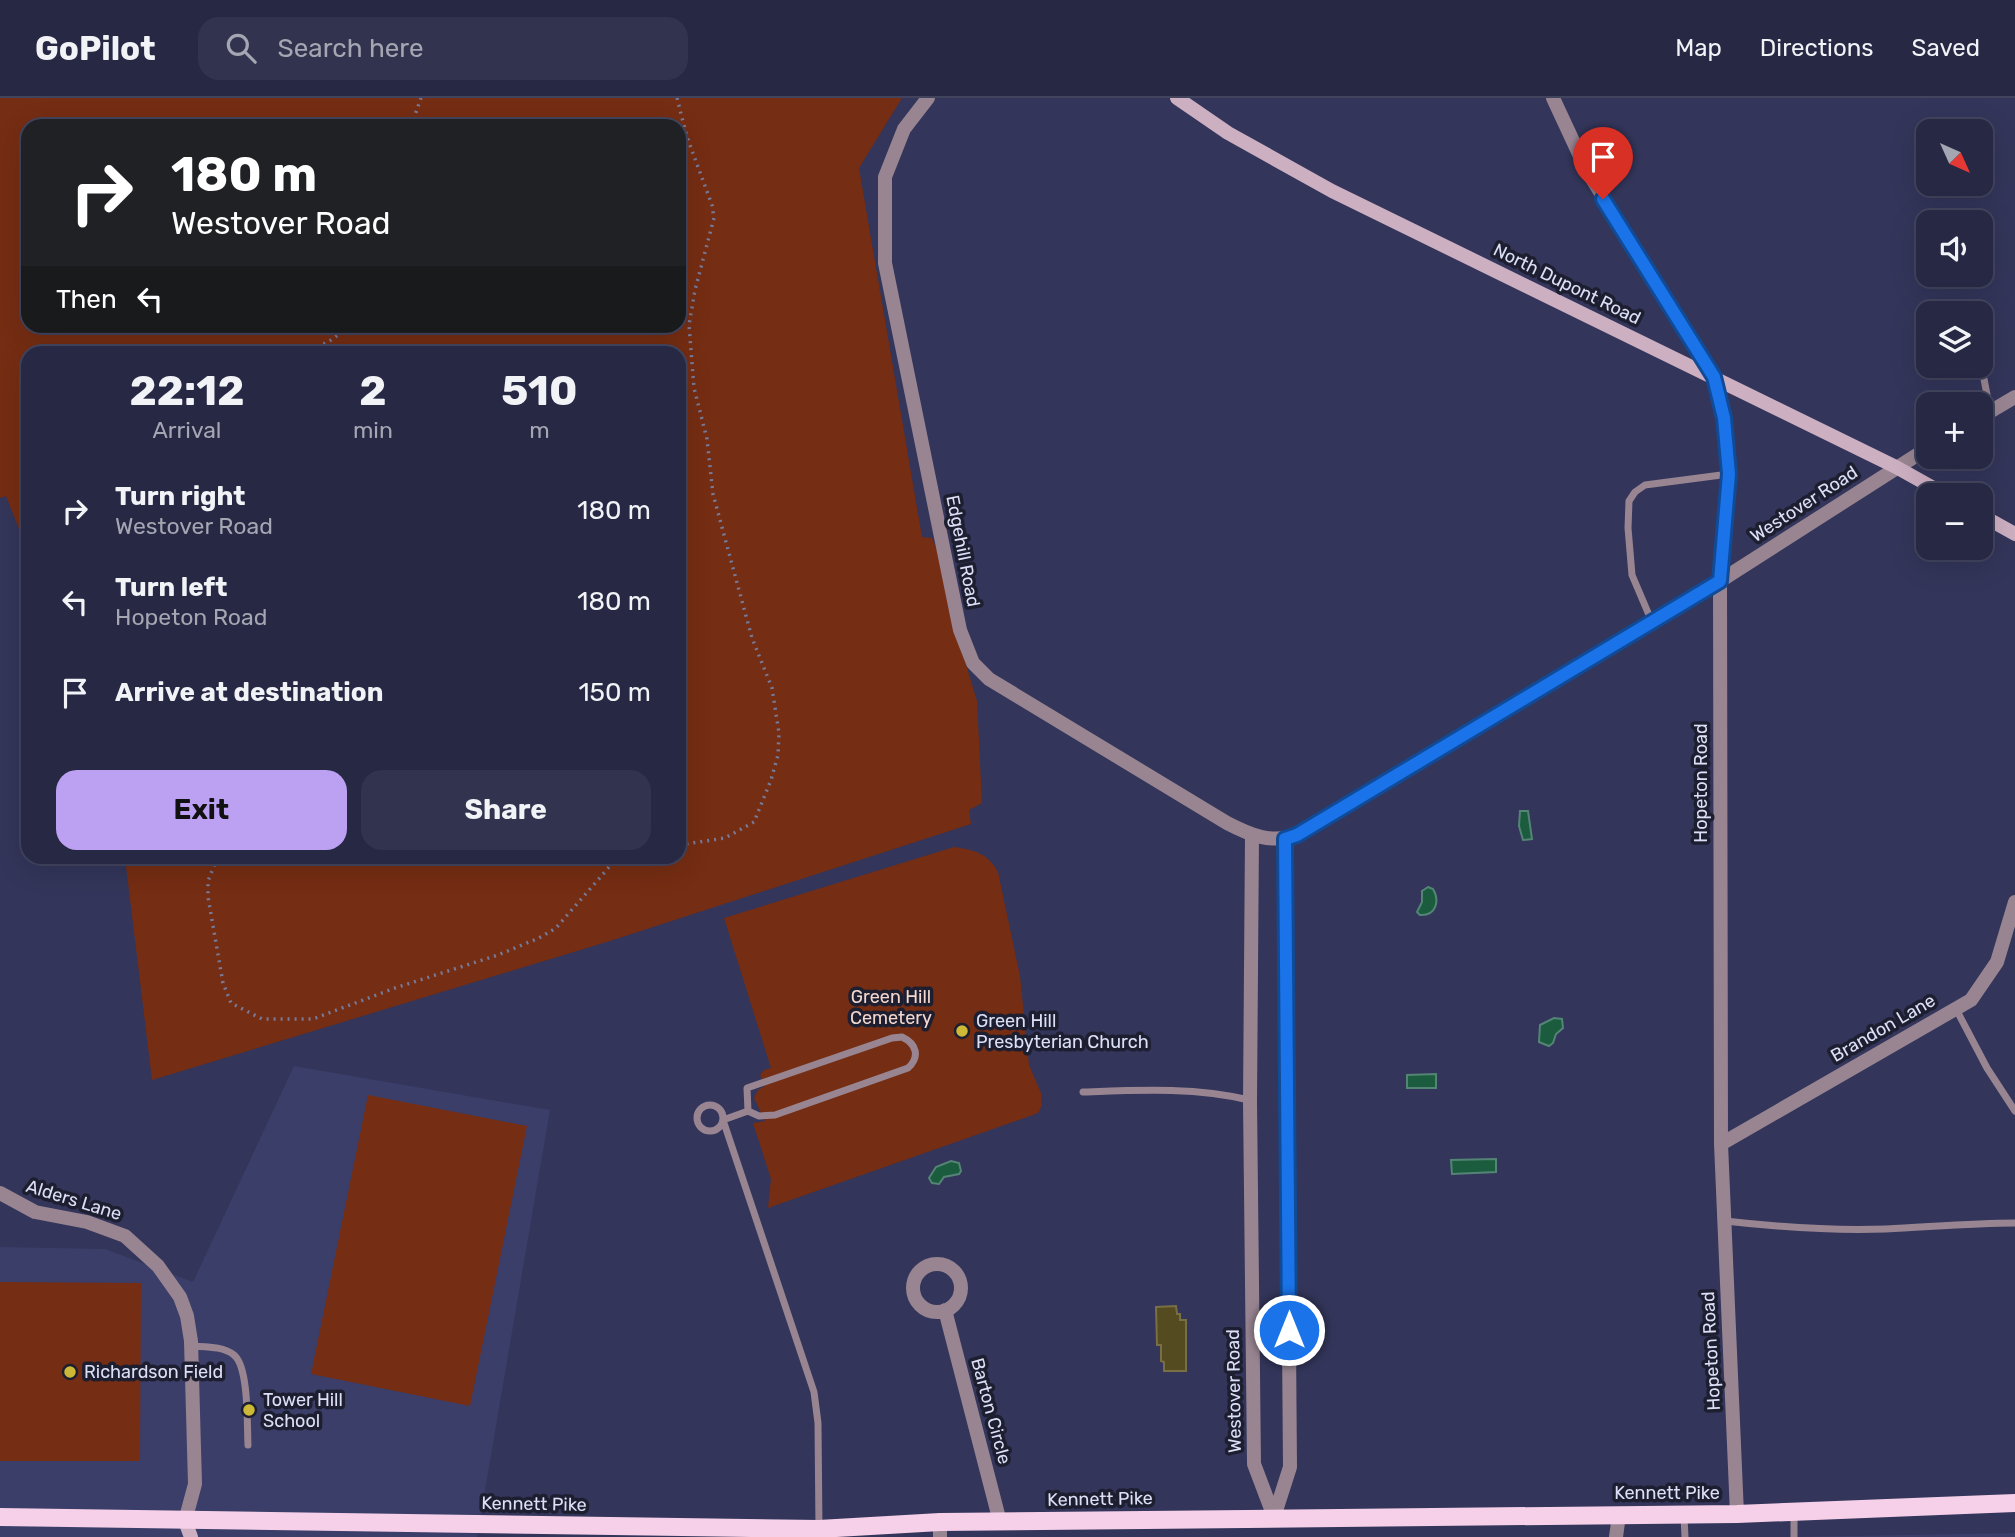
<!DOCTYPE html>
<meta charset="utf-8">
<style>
body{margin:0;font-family:Rubik,sans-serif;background:#32344f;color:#f1f3f6;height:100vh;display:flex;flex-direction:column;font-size:26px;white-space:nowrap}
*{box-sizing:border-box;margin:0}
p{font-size:23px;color:#a4a6b2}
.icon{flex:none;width:38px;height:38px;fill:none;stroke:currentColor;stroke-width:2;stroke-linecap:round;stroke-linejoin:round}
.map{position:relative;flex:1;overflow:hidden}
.details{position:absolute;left:21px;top:248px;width:665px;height:518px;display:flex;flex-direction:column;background:#262844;border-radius:21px;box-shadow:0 7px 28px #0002,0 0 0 2px #42445d}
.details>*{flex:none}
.hud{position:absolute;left:21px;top:21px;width:665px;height:214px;border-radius:21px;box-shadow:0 7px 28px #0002,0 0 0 2px #42445d;background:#202124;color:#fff;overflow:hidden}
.needle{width:46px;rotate:135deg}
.tools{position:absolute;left:1916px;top:21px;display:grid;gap:14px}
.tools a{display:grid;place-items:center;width:77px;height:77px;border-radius:14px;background:#262844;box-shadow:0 7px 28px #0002,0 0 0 2px #42445d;font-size:35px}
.pin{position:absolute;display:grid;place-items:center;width:60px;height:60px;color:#fff;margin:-72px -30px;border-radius:50% 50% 50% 0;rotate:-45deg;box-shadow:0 0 7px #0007}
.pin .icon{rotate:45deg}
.me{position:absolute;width:77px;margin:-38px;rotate:0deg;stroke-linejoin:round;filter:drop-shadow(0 0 5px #0008)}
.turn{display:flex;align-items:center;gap:24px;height:147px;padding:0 35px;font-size:32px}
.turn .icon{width:91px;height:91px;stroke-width:2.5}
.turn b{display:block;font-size:49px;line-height:60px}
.then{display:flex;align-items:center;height:66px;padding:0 35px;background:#0003;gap:14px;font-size:26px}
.eta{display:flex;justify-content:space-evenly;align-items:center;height:119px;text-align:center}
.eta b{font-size:42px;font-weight:700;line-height:49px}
.primary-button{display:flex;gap:14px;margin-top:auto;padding:14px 35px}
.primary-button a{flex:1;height:80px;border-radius:21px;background:#bca0f2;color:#111;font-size:28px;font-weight:700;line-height:80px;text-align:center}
.primary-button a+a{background:#32344f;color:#f1f3f6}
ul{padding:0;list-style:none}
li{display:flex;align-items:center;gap:21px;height:91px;padding:0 35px}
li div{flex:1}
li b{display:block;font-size:26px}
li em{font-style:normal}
header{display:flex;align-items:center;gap:42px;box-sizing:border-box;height:98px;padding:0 35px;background:#262844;border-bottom:2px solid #42445d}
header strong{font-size:33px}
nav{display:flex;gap:38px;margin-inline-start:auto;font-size:24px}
.search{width:490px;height:63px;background:#32344f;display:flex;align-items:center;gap:18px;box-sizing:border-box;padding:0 24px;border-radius:21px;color:#a4a6b2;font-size:26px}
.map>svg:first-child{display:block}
.built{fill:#3b3e69}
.green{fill:#752d13;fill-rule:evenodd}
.water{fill:#1a5c3d;stroke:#548475;stroke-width:2}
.building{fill:#544c20;stroke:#787044;stroke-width:2}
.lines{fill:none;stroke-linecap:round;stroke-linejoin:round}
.path{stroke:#777a99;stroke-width:3.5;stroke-dasharray:2 5;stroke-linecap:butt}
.lane{stroke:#988591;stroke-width:7}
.street{stroke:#988591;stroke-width:14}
.secondary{stroke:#cdafc2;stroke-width:14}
.primary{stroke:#f6d0e8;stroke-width:18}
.route-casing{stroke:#114b97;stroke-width:18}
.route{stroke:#1a73e8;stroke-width:12}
.poi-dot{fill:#ceb837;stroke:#1d1f30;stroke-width:2.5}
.labels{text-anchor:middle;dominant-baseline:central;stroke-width:7;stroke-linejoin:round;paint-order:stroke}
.street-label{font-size:18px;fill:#dce0f7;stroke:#1d1f30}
.park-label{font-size:18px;fill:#f4d8cf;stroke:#1d1f30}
.poi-label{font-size:18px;fill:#dce0f7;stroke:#1d1f30;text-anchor:start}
</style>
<header>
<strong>GoPilot</strong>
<div class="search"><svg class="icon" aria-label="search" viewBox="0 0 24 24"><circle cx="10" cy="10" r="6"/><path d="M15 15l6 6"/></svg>Search here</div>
<nav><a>Map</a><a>Directions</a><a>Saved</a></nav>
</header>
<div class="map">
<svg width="2015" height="1439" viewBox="0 0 2015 1439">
<rect width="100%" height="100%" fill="#33355a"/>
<path class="built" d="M294,968L550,1012L477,1439H0V1149L105,1151L193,1184Z
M2015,1435V1439H1789Z"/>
<path class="green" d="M0,0H902L859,70L922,439L932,440L938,455L948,507L977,603L982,705L969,712L971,726L613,842L152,982L125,760H679V256H28V453L6,398L0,400ZM28,28H679V228H28Z
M954,749C974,752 988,755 998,774L1020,878L1029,967L1041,995L1042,1007L1038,1015L1030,1018L768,1110L771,1081L753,1025L765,1023L754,1000L758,992L765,988L760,977L764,972L771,970L724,820Z
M368,997L527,1028L470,1308L311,1276Z
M0,1184L141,1185L140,1363H0Z"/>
<path class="water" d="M1520,713H1528L1532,741L1523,742L1519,728Z
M1428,789L1433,791C1440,803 1436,818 1420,817L1417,814L1422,804V793Z
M1554,920L1562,921L1563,930L1556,936L1553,945L1549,948L1539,944L1540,927Z
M1436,976V990H1407V977Z
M1496,1061V1074L1452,1076L1451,1062Z
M951,1063L959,1065L961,1073L959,1076L944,1079L939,1086L932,1085L929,1080L936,1069Z"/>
<path class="building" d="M1176,1208L1177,1216H1180V1222H1186V1273H1164V1264L1161,1263V1247H1157L1156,1209Z"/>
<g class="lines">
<path class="path" d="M677,0L687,39L712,107L714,120L695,192L689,227L694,290L707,341L713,396L752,540L772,590L779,635L778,657L771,682L754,724L725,740L679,747
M411,28L421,0
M305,256L331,242L350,228
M217,760L208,783V799L223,885L231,905L262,921H313L395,890L498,857L539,840L556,830L617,760"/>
<path class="lane" d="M1918,229H1928
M1976,268L1984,281L1990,313
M1652,524L1632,477L1628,430L1629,403L1635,394L1645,387L1729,376
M1956,911L1987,970L2015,1013
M1083,994C1139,992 1195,989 1249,1002
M697 1020a13 13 0 1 1 26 0a13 13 0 1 1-26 0Z
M748,1013L759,1018L775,1017L908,970C920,959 917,946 902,939L892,940L747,990L748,1013L723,1022L814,1294L818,1325L819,1431
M1725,1123C1778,1129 1832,1133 1886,1131C1929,1129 1972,1125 2015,1125
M192,1248C205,1249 223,1248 234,1257C249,1269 247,1328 248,1347
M1794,1414V1439
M1684,1419L1685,1439"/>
<path class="street" d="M928,0L904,31L885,79V165L960,532L973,565L989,581L1227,725C1250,737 1271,746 1297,737L1720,483L1928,350
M1553,0L1586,71L1715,279L1724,320L1729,376L1720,483L1721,1046L1737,1416
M1981,319L2015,299
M1252,738L1250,1003L1254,1366L1274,1419
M1721,1046L1971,902L1997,864L2015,804
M0,1095L35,1114L87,1124L125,1138L158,1168L180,1199L187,1218L191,1243L195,1386L185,1423
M913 1190a24 24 0 1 1 48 0a24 24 0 1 1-48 0Z
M945,1212L1000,1424
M1274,1419L1290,1369L1285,741
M940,1424V1439
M1616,1439L1619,1417"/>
<path class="secondary" d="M1177,0L1228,35L1332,93L1896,369L1946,397
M1981,417L2015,436
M185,1423L191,1439"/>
<path class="primary" d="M0,1419L819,1431L940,1424L1737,1416L2015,1405"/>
</g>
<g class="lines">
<g class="route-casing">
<path id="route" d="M1289,1232L1285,741L1297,737L1720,483L1729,376L1724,320L1714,279L1603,101"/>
</g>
<use href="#route" class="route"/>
</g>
<g class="poi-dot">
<circle cx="962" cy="933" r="7"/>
<circle cx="70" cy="1274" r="7"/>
<circle cx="249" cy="1312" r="7"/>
</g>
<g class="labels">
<g class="street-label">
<text transform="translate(1567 186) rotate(26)">North Dupont Road</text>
<text transform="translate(1804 406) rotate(-33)">Westover Road</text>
<text transform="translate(963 453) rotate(79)">Edgehill Road</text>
<text transform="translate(1701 685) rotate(-90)">Hopeton Road</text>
<text transform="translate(1883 930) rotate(-30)">Brandon Lane</text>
<text transform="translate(74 1102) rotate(17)">Alders Lane</text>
<text transform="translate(1711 1253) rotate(-93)">Hopeton Road</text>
<text transform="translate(1234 1293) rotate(-91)">Westover Road</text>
<text transform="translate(991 1313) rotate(75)">Barton Circle</text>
<text x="1667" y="1395">Kennett Pike</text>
<text transform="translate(1100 1401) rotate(-1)">Kennett Pike</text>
<text transform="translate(534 1406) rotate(1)">Kennett Pike</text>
</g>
<g class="park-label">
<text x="891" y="899">Green Hill<tspan x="891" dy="21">Cemetery</tspan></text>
</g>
<g class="poi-label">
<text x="976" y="923">Green Hill<tspan x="976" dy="21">Presbyterian Church</tspan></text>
<text x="84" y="1274">Richardson Field</text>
<text x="263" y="1302">Tower Hill<tspan x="263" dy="21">School</tspan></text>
</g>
</g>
</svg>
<div class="tools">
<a><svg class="needle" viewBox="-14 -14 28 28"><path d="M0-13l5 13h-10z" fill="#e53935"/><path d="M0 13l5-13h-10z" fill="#a4a6b2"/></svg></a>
<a><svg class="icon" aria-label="sound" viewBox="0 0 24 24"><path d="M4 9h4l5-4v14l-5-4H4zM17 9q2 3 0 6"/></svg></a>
<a><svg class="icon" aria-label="layers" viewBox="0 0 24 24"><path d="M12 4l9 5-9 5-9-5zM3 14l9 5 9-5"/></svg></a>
<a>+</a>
<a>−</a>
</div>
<div class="pin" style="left:1603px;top:101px;background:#d93025"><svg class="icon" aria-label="arrive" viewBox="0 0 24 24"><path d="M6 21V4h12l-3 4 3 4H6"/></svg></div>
<svg class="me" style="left:1289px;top:1232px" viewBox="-20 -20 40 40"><circle r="17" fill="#1a73e8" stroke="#fff" stroke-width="3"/><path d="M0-11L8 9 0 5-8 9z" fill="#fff"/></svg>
<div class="hud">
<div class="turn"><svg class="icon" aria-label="right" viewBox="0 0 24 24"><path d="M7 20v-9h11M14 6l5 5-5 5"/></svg><div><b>180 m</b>Westover Road</div></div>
<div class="then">Then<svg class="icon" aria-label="left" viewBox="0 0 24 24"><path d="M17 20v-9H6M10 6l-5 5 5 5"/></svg></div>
</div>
<section class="details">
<div class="eta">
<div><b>22:12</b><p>Arrival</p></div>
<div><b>2</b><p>min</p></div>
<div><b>510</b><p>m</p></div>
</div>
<ul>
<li><svg class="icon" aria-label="right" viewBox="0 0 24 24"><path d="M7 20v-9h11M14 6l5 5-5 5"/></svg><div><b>Turn right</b><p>Westover Road</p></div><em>180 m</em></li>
<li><svg class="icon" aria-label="left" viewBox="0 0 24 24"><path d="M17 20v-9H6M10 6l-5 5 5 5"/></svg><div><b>Turn left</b><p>Hopeton Road</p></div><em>180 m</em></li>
<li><svg class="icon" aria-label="arrive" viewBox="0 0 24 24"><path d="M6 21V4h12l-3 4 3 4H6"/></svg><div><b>Arrive at destination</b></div><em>150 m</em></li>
</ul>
<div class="primary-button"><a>Exit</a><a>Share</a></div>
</section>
</div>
